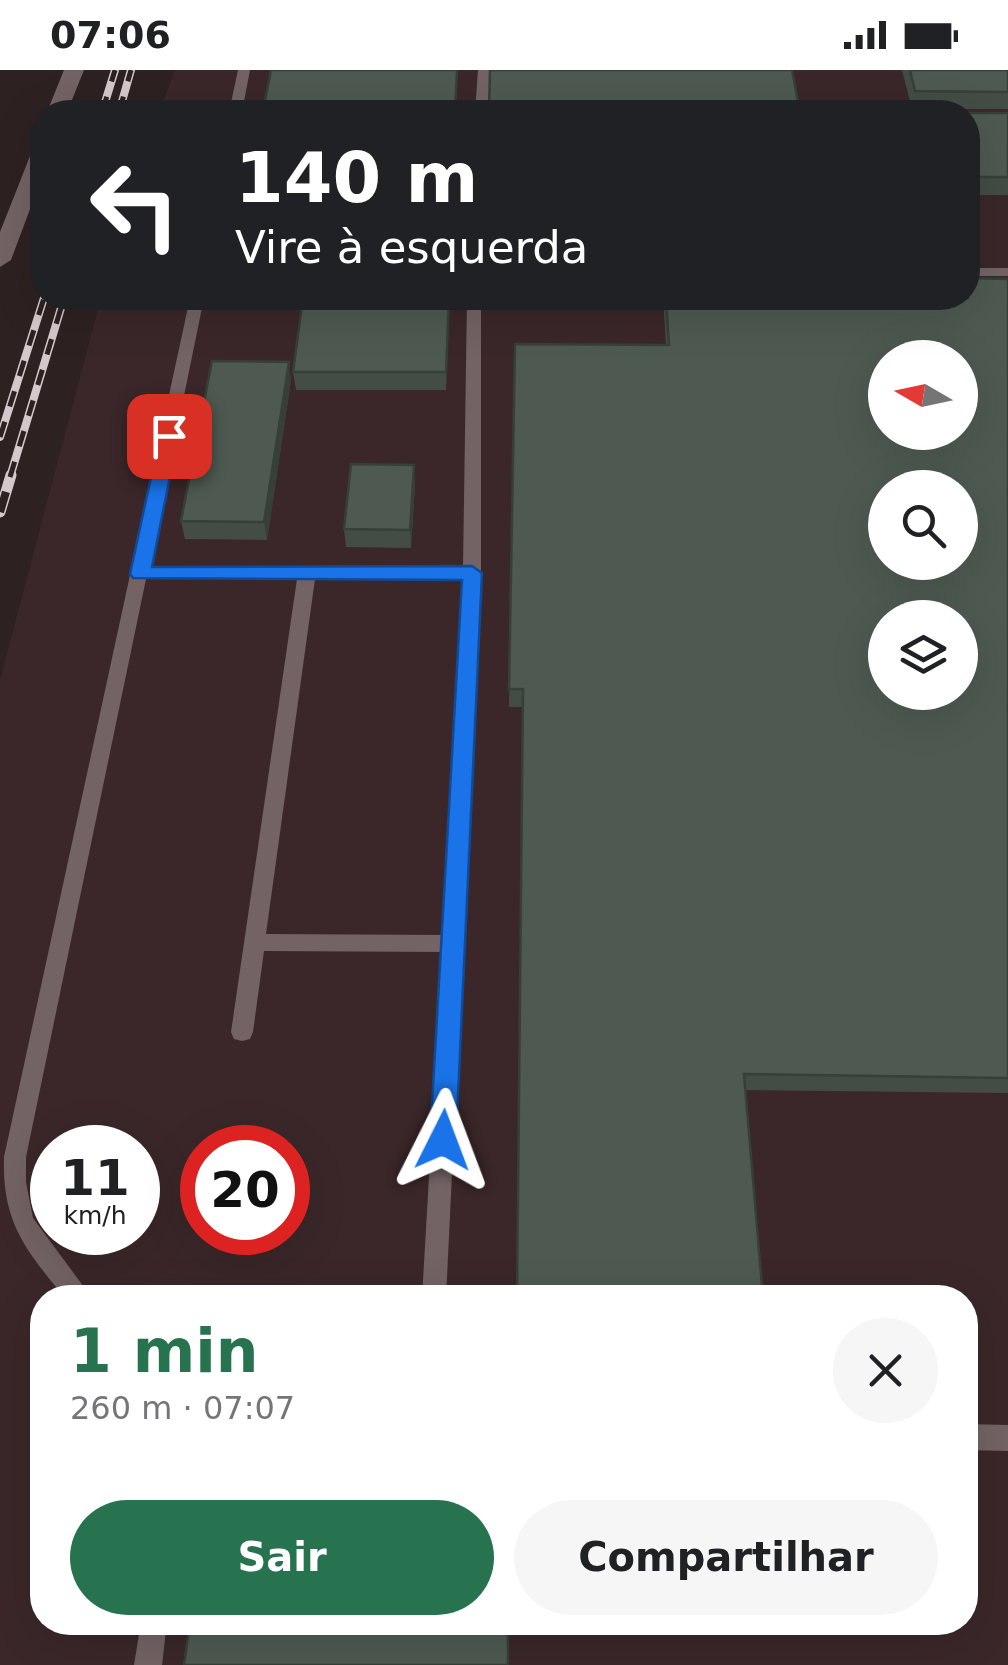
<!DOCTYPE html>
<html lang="pt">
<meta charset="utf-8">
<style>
body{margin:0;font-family:"DejaVu Sans",sans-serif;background:#f6f6f6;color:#202124;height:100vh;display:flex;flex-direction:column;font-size:38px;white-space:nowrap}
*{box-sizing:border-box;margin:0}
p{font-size:32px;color:#757577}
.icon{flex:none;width:55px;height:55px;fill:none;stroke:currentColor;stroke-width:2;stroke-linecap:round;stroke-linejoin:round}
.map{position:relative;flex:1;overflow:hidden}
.drawer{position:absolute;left:30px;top:1215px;width:948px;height:350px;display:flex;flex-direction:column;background:#fff;border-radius:40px;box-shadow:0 10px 40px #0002}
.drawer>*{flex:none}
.guide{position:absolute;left:30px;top:30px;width:950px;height:210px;border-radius:40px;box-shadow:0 10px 40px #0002;background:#202124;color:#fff;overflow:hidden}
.needle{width:65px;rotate:279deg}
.tools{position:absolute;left:868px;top:270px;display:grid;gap:20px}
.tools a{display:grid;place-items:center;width:110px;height:110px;border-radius:50%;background:#fff;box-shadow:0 10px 40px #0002;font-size:50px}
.speed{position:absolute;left:30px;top:1055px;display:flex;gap:20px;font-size:50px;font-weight:700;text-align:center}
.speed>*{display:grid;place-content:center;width:130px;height:130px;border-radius:50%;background:#fff;box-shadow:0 10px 40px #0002;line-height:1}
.speed small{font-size:25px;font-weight:400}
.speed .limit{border:15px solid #d22;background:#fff;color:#111}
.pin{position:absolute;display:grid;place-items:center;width:85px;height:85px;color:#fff;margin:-42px;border-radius:20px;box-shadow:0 5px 15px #0006}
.me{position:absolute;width:110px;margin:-55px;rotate:3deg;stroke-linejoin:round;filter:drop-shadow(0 0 8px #0008)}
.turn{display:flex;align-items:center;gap:35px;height:210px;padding:0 40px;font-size:45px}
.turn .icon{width:130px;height:130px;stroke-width:2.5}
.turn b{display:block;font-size:70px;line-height:85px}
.round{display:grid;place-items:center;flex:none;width:105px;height:105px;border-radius:52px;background:#f6f6f6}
.head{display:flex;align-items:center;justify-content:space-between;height:170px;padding:0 40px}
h1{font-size:60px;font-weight:700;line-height:75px;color:#27734f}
.button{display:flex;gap:20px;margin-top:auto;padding:20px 40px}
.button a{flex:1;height:115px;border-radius:60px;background:#27734f;color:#fff;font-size:40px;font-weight:700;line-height:115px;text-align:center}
.button a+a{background:#f6f6f6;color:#202124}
.status{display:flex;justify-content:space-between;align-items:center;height:70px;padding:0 50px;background:#fff;direction:ltr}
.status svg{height:28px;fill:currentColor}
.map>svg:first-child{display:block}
.built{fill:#3b2729;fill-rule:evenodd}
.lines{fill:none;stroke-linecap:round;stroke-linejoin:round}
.lane{fill:#736364;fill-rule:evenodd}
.street{fill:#736364;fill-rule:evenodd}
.rail-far1-casing{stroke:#d3c9ca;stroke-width:8}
.rail-casing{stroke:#d3c9ca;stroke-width:11}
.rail-far1{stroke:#2e2122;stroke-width:5;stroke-dasharray:16;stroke-linecap:butt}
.rail{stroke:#2e2122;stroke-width:8;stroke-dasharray:21;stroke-linecap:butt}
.wall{fill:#434d46}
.shaded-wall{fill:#373f39}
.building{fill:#4e5a51;stroke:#373f39;stroke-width:2.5;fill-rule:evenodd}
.route{fill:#1a73e8;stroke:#114b97;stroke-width:2.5}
</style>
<div class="status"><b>07:06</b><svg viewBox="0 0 49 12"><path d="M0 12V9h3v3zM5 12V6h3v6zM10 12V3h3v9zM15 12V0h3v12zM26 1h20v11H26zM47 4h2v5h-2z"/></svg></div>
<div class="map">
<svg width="1008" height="1595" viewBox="0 0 1008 1595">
<rect width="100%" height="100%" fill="#2e2122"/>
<path class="built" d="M175,0H1008V1595H0V610L101,228H968V42H159ZM885,288H960V362H885ZM885,418H960V492H885ZM885,548H960V622H885ZM52,1078H138V1162H52ZM202,1078H288V1162H202ZM42,1228H965V1552H42Z"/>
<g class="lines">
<path class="lane" d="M238,0H250L242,42H229Z
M478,0H490L488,42H475Z
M968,198H1008V206H968Z
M190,228H204L149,497H463L467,228H481V503L446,1228H422L442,882L264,881L253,962L250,969L242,971L234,969L231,962L297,509H146L26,1087V1112L33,1148L92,1228H65C25,1179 2,1152 4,1087ZM315,509H463L443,865L266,864Z
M965,1354L1008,1355V1381L965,1380Z
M141,1552H167L162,1595H134Z"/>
<path class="street" d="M64,0H84L67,42H47Z
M42,75V107L11,190L0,197V162L32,81Z"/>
<g class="rail-far1-casing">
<path id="rail-far1" d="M102,42L115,0
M119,42L131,0
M0,367L44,228
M10,407L64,228"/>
</g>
<g class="rail-casing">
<path id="rail" d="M0,442L11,405"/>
</g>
<use href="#rail-far1" class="rail-far1"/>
<use href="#rail" class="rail"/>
</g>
<path class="wall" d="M902,0H1008V39H912Z
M968,43H1008V125H968Z
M1008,209V1023L746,1020L523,637H509L515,274L666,275L663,228H968Z
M231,228H284L282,240L232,239Z
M303,228H450L446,320H296L293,302Z
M291,310L267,470L185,469L181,451Z
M415,413L411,478L346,477L344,459Z"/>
<path class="shaded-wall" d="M449,228H450L446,320V302Z
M289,292L291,310L267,470L264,452Z
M414,395L415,413L411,478L410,460Z"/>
<path class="building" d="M271,0H457L455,42H263Z
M490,0H792L800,42H489Z
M910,0H1008V22L915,21Z
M968,43H1008V107H968Z
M968,208L1008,209V1008L744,1004L763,1228H517L523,619H509L515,274L669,275L666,228H968ZM885,288H960V362H885ZM885,418H960V492H885ZM885,548H960V622H885Z
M303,228H449L446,302H293Z
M212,291L289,292L264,452L181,451Z
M351,394L414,395L410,460L344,459Z
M190,1552H508V1595H184Z"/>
<path class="route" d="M169,360L178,366L152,497L472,496L482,503L456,1070L452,1078L443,1082L434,1078L430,1070L462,510L133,508L130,504L160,366Z"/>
</svg>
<div class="tools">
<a><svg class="needle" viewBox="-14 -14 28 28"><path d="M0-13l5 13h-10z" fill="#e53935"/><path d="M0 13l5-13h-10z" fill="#757577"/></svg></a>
<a><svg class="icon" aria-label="search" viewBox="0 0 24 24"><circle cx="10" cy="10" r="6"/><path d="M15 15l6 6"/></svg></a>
<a><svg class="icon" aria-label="layers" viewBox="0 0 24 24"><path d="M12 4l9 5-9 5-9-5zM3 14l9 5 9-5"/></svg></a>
</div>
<div class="speed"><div>11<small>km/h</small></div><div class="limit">20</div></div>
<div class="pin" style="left:169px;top:366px;background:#d93025"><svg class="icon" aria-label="arrive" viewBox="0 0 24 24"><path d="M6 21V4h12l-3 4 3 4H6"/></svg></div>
<svg class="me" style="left:443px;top:1070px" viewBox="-20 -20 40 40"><path d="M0-17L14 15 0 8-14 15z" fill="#1a73e8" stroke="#fff" stroke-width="4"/></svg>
<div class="guide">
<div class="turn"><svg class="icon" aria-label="left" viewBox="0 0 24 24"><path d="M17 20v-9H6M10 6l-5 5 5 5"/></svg><div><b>140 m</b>Vire à esquerda</div></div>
</div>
<section class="drawer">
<div class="head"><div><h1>1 min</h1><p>260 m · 07:07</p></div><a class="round"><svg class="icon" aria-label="close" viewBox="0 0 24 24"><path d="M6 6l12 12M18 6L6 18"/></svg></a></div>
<div class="button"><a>Sair</a><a>Compartilhar</a></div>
</section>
</div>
